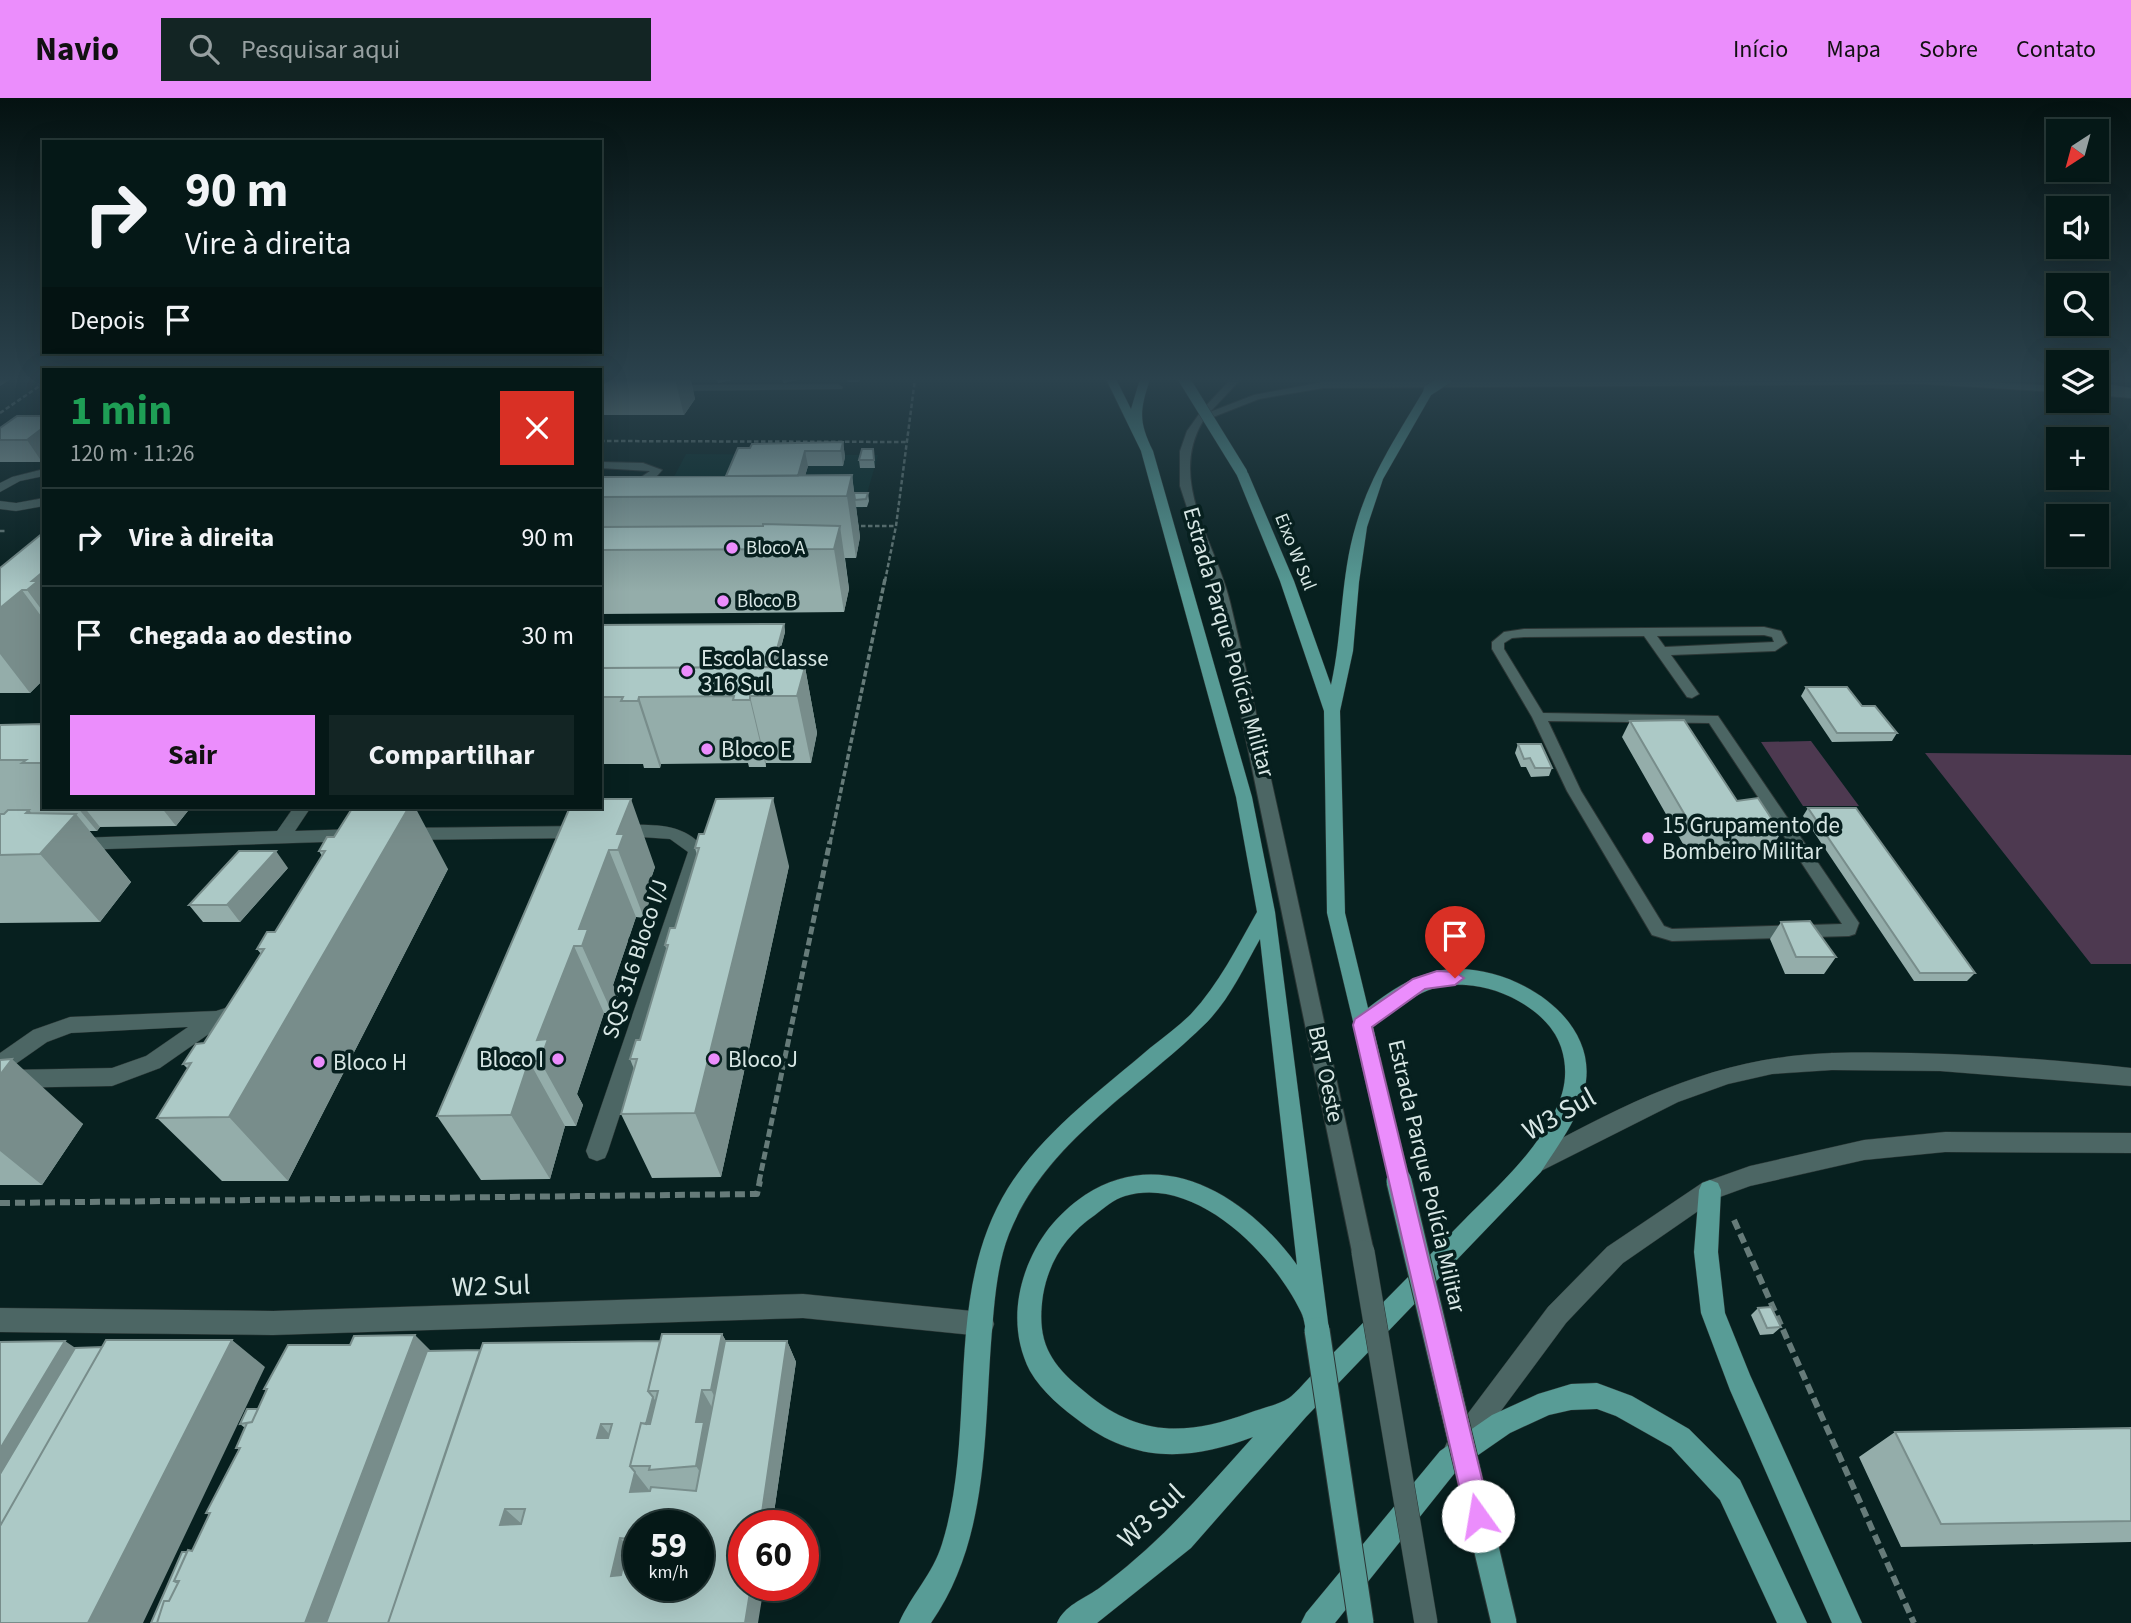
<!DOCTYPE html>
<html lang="pt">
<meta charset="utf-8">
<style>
body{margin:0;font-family:"Source Sans 3",sans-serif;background:#132524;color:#f1f3f6;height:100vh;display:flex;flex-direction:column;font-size:26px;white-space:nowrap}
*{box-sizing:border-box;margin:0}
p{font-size:23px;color:#97a0a1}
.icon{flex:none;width:38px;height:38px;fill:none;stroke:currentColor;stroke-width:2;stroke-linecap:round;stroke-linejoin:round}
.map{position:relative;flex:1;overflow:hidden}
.drawer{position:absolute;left:42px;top:270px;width:560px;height:441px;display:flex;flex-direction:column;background:#051817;border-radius:0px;box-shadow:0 7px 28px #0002,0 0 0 2px #263736}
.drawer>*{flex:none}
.top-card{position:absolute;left:42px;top:42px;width:560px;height:214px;border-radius:0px;box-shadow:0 7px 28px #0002,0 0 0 2px #263736;background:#051817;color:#f1f3f6;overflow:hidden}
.needle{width:46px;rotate:216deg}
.tools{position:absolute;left:2046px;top:21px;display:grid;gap:14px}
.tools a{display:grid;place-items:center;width:63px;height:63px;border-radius:0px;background:#051817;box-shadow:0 7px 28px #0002,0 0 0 2px #263736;font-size:35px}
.speed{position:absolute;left:623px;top:1412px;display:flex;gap:14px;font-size:35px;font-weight:700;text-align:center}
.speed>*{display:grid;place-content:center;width:91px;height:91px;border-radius:50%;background:#051817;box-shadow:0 7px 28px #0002,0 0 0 2px #263736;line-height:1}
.speed small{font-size:18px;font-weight:400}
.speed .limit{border:10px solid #d22;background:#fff;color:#111}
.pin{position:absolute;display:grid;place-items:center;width:60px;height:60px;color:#fff;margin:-72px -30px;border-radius:50% 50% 50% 0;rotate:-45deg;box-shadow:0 0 7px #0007}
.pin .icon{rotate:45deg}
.me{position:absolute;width:77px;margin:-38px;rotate:347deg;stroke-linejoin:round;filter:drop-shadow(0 0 5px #0008)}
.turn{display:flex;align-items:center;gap:24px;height:147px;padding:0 28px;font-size:32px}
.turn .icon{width:91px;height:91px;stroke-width:2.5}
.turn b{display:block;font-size:49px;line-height:60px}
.then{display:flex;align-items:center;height:66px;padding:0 28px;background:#0003;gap:14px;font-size:26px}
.round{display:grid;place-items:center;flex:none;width:74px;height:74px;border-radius:0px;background:#132524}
.summary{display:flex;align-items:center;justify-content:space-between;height:119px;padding:0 28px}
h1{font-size:42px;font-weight:700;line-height:52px;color:#1e9e55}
.button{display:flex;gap:14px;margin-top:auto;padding:14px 28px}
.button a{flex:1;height:80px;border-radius:0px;background:#eb8dfc;color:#111;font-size:28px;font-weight:700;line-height:80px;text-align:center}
.button a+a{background:#132524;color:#f1f3f6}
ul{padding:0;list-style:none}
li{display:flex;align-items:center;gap:21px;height:98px;padding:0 28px;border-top:2px solid #263736}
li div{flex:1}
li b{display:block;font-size:26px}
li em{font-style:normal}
header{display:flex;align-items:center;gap:42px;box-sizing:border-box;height:98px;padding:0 35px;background:#eb8dfc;color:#111}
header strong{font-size:33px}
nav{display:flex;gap:38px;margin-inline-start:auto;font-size:24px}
.search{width:490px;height:63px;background:#132524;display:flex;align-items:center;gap:18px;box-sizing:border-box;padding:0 24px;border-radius:0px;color:#97a0a1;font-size:26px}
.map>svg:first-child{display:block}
.built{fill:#062b29}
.green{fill:#4d3950}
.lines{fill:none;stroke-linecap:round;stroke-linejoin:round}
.service-casing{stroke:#2b3635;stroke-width:2}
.minor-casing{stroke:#2b3635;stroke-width:1}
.tertiary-casing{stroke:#2b3635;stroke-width:1}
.primary-casing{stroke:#2b3635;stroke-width:1}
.path-far3{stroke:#667b79;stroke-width:2.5;stroke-dasharray:4.5 2.5;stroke-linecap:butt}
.path-far2{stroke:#667b79;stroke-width:3.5;stroke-dasharray:6 2.5;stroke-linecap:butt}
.path-far1{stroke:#667b79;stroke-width:5;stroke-dasharray:8 3.5;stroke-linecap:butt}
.path{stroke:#667b79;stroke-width:6;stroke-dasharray:10 5;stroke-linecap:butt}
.service{fill:#4c6664;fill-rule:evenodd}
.minor{fill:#4c6664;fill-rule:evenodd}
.tertiary{fill:#4c6664;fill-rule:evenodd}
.primary{fill:#589c96;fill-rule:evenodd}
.service-bridge-casing{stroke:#2b3635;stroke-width:24;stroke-linecap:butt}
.primary-bridge-far2-casing{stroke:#2b3635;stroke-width:12;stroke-linecap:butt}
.primary-bridge-far1-casing{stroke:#2b3635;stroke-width:21;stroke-linecap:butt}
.primary-bridge-casing{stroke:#2b3635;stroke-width:27;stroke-linecap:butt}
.service-bridge{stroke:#4c6664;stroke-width:23}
.primary-bridge-far2{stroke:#589c96;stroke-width:11}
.primary-bridge-far1{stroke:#589c96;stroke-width:19}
.primary-bridge{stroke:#589c96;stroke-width:25}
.wall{fill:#94adaa;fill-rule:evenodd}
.shaded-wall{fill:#788d8b}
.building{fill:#acc9c6;stroke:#788d8b;stroke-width:2;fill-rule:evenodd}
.route{fill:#eb8dfc;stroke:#995ca4;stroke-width:2}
.poi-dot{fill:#eb8dfc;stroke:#07201f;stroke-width:2.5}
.labels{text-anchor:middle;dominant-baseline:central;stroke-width:7;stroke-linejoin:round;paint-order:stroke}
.far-poi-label{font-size:19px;fill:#d8e7e5;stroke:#07201f;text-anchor:start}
.far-street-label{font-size:19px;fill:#d8e7e5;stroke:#07201f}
.street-label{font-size:23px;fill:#d8e7e5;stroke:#07201f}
.poi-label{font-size:23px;fill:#d8e7e5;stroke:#07201f;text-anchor:start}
.near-street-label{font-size:28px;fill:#d8e7e5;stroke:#07201f}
</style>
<header>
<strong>Navio</strong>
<div class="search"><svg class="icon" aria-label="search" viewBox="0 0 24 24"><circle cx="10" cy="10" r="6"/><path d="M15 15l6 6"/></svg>Pesquisar aqui</div>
<nav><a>Início</a><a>Mapa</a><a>Sobre</a><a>Contato</a></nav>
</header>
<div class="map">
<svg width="2131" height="1525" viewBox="0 0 2131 1525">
<rect width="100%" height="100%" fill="#07201f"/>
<path class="built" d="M686,356L878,357L863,410L658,409Z"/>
<path class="green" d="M1811,643L1859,708H1803L1761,644Z
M1925,655L2131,657V866H2091Z"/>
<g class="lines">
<g class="service-casing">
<path id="service" d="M1231,281H1241L1210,314L1254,297L1323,284L1930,281L2058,288V294L1924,286L1323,290L1259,301L1203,323C1167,383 1216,445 1230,504C1282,720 1326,937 1374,1154L1370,1161L1363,1164L1356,1161L1352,1154L1217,501L1180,388V353L1187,333L1202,312Z
M2096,291L2131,294V300L2096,297Z
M600,364L643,365L662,372C647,393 624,389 600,388V382H637L650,373L600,370Z
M1764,529L1781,533L1787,545L1775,553L1671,557L1699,596L1692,600L1687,599L1644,538L1524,539L1512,540L1504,545V551L1543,615L1718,618L1859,825L1855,836L1849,838L1672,843L1652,837L1567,693L1532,619L1492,551V544L1504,534L1524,531ZM1764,537L1772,539L1774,544L1665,549L1657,538ZM1548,623L1709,625L1842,826L1672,831L1664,828L1581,693Z"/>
</g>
<g class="minor-casing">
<path id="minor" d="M838,286L843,289L842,291L670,293L665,290L670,287Z
M294,709H311L295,733L356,731L365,737L356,743L77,752L68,746L77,740L277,733Z
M618,727C650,727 687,723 706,754L608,1053L605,1060L597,1063L589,1060L586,1053L688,754L670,741L612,737L609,733Z
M583,728L592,734L583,740L405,742L396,736L405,730Z
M244,904L251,906L254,912L251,918L223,926L160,970L112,988L0,990V955L33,932L70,919L216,913ZM188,929L146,958L112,970L7,972L47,944L71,935Z"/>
</g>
<g class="tertiary-casing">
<path id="tertiary" d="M2096,284L2131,290V296L2096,290Z
M44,371V378L20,383L0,394V385L12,379Z
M44,400V408L16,413L0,411V403L16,405Z
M1832,955C1932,953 2031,959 2131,970V988L1940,973L1832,972L1772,976L1728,986L1678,1004L1533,1077L1525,1074L1522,1067L1525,1060C1627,1005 1713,959 1832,955Z
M1945,1034L2131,1035V1055L1945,1054L1864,1062L1750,1088L1717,1100L1623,1165L1566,1225L1466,1360L1457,1364L1448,1360L1444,1351L1448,1342L1548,1209L1607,1149L1702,1085L1750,1068L1864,1042Z
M803,1196L982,1214L991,1217L994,1226L991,1235L982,1238L803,1220L273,1237L0,1234V1210L273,1213Z"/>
</g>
<g class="primary-casing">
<path id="primary" d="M1106,281H1116L1131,311L1140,281H1150C1140,312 1138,323 1153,353L1252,699L1275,814L1329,1232L1326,1241L1317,1244L1308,1241C1305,1232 1305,1222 1301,1214C1273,1156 1196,1077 1125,1098C1114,1101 1104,1110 1095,1117C1066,1137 1049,1163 1043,1197C1036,1244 1050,1266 1085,1294C1138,1339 1186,1338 1249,1315C1262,1310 1278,1307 1289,1300C1296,1295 1303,1286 1309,1280C1325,1263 1342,1246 1358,1230C1394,1193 1431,1156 1467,1119C1500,1086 1536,1054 1556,1011C1566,991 1568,970 1561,949C1549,913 1502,889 1466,887C1426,884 1402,906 1373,929L1381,963L1378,969L1371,972L1364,969L1327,815L1324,613L1280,483L1236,375L1242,372L1248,375L1294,483L1331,587C1343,535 1340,479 1356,427C1370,377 1398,336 1424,292L1429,289L1434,292L1383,381L1367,429L1359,484L1353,553L1340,613L1345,815L1368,910C1390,893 1410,879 1438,873C1500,860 1595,912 1586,983C1582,1017 1558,1047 1541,1074L1306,1319L1191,1450L1097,1525H1057C1064,1508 1083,1501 1098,1491C1157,1448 1204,1394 1253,1339C1192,1362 1137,1366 1082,1325C1063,1311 1042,1294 1030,1273C1014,1242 1014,1207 1025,1175C1037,1141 1056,1117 1085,1097C1164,1045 1249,1100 1297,1167L1260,841C1243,871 1228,905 1202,929C1135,994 1045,1045 1009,1136C996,1169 994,1210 991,1245C984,1341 988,1443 931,1525H899C911,1497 933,1476 942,1446C978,1331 942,1197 1008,1090C1044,1033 1100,993 1150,950C1164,939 1179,928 1191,916C1219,886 1237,849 1257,814L1236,699L1141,353Z
M1710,1082L1718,1085L1721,1092L1718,1154L1725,1215L1750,1277L1862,1525H1832L1730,1292L1701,1215L1694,1154L1699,1092L1702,1085Z
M1597,1285L1632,1298L1689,1331L1740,1382L1807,1525H1777L1720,1402L1671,1349L1616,1318L1597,1311L1571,1312L1549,1317L1510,1335L1458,1371L1335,1525H1301L1306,1515L1440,1353L1492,1317L1538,1296L1571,1286Z"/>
</g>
<path class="path-far3" d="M0,315L44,285
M600,343L907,344
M854,428H896
M0,433H6
M885,483L896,428L915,281"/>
<path class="path-far2" d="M830,745L885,481"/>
<path class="path-far1" d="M759,1084L830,743"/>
<path class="path" d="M0,1105L757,1096L760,1083
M1734,1122L1914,1525"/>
<use href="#service" class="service"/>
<use href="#minor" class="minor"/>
<use href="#tertiary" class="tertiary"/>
<use href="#primary" class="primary"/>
<g class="service-bridge-casing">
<path id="service-bridge" d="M1363,1154L1426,1525"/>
</g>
<g class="primary-bridge-far2-casing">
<path id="primary-bridge-far2" d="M1184,281L1242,375
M1429,292L1446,281"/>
</g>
<g class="primary-bridge-far1-casing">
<path id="primary-bridge-far1" d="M1371,963L1400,1084"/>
</g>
<g class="primary-bridge-casing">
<path id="primary-bridge" d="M1399,1083L1504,1525
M1317,1232L1361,1525"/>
</g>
<use href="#service-bridge" class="service-bridge"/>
<use href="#primary-bridge-far2" class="primary-bridge-far2"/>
<use href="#primary-bridge-far1" class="primary-bridge-far1"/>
<use href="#primary-bridge" class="primary-bridge"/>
</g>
<path class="wall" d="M600,281H892V282L861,281L858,284H848L847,281L797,282L783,285V282H732L718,285L717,282H691L695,301L684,317H600Z
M44,318V362L42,364H0V330Z
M843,344L845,359L843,368H808L805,378L852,377L854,395H868L869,403L867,409H856L860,439L856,460H845L849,491L844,514L600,516V379L726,378L750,350Z
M873,351L875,370H860L859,362Z
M44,434V581L30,595H0V470Z
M784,526L785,534L776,569H805L817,635L811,665H766V669H749L748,665L661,666L660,670H644L643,666H600V527Z
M1806,589L1862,608L1897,635L1892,643L1832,644L1801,598Z
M1630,623L1781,735L1770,752L1687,753L1622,639Z
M44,626V709H191L176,728L100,729L97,733H89L131,784L100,824L0,825V627Z
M1518,646L1552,670L1549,678L1531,679L1526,669H1521L1515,655Z
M570,709L655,769L646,795L649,804L644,820L636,819L613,887L618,898L612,915H604L577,996L583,1007L576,1028H565L550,1081L481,1082L437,1018Z
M1808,710L1975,875L1967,883H1914L1803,718Z
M699,736L789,768L721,1079L652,1080L621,1016L634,971L630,961L640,942L667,853L665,847L675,830L697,757L695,750Z
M327,739L448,771L288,1083H222L157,1020L188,971L183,966L204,945L261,856L257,851L275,834L322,758L319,753Z
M288,770L240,824H203L189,807Z
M1781,824L1836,859L1824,876H1785L1770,841Z
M0,962L83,1026L42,1087H0Z
M1758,1210L1781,1229L1773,1236L1760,1237L1751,1217Z
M722,1236L726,1243H787L796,1264L772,1428H744L758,1525H151L187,1454L192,1453L209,1417L206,1415L239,1351L236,1350L245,1330L240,1326L258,1311L266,1293L264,1291L431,1253L480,1252L660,1243ZM639,1428H698V1488Z
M2131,1330V1444L1901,1449L1859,1359L1895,1334Z"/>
<path class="shaded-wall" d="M0,281H11L0,288Z
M675,281H690L695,301L684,317Z
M717,281H732V282L718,285Z
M782,281H796L797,282L783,285Z
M44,329V362L42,364L27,342Z
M843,344L845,359L843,368L841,353Z
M805,353L808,368L799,398L793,395Z
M852,377L860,439L856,460L847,398Z
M840,428L849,491L844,514L834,451Z
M44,473V515L27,492L32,483Z
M22,492L44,522V581L30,595L0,556V510Z
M784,526L785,534L768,598H763Z
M805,569L817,635L811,665L797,598Z
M750,598L766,665V669L750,602Z
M639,599L661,666L660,670L638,603Z
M773,700L789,768L721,1079L695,1015Z
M631,701L655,769L646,795L649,804L644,820L618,752L617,736Z
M77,709H84L100,729L97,733Z
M161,709H191L176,728Z
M409,709H415L448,771L288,1083L229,1019Z
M29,712L54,741L76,716L131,784L100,824L40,756L26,715Z
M609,752L636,819L613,887L618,898L612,915L582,848L579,831Z
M276,753L288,770L240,824L227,807Z
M574,848L604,915L577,996L583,1007L576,1028L540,963L537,942Z
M12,961L83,1026L42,1087L0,1053V977Z
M529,963L565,1028L550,1081L511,1017Z
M722,1236L736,1263L725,1318L711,1292Z
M415,1237L442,1264L348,1525H305Z
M232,1242L265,1269L143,1525H88Z
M65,1243L104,1269L0,1525V1351Z
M787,1243L796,1264L772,1428H760Z
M702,1292L717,1318L712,1392L696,1368V1324Z
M653,1299L666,1319L650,1368H636Z
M601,1326L616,1345L597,1340Z
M635,1374L649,1392L645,1411L630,1394Z
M505,1411L524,1428L500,1427Z
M620,1440L635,1456L627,1493L611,1478Z
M751,1488H764L758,1525H745Z"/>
<path class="building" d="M17,318H44V329L27,342H0V330Z
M843,344L841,353H805L798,378H726L738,350H750L752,346Z
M862,351H873L874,362H859Z
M852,377L847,398L600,399V379Z
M854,395H868L866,401L855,402Z
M763,426L840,428L834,451L600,452V429L763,428Z
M44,434V473L32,483H38L27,492H22L0,510V470Z
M784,526L772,569L600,570V527Z
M778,562L794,565L792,569H776Z
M805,569L797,598H750V602H733L734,598L639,599L638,603H621L623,599H600V570Z
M1806,589H1847L1862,608H1875L1897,635H1837Z
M1684,622L1737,703L1758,700L1781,735L1696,736L1630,623Z
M44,626V663L42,665H22L26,662H0V627Z
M1518,646H1541L1552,670H1535L1530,660L1524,661Z
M773,700L695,1015L621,1016L637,961H630L636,942H640L668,847H665L670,830H675L699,750H695L699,736H704L716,701Z
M600,701H631L617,736H624L618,752H609L579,831H588L582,848H574L537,942L548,941L540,963H529L511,1017L437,1018L570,709H600Z
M353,709H409L229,1019L157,1020L191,965L183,966L196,946L204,945L264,851H257L267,834H275L325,753H319L327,739H334Z
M1808,710H1856L1975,875H1920Z
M8,712H29L26,715L76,716L40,756L0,757V716H4Z
M239,753H276L227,807H189Z
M1810,823L1836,859H1796L1781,824Z
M12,961L0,977V962Z
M1771,1209L1781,1229L1767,1230L1758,1210Z
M662,1236H722L711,1292H702L696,1324H704L696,1368L649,1372L650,1368H630L641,1325L650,1326L658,1293H648Z
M415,1237L305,1525H157L164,1503H169L179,1483H174L188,1452L192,1453L210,1415H206L240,1350H236L247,1325L252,1324L267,1291H264L288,1247H350L354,1238Z
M106,1242H232L88,1525H0V1428Z
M65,1243L0,1351V1244Z
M660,1243L648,1293L653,1299L646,1326L641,1325L630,1368L635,1374L630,1394L650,1393L651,1389L696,1393L725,1243H787L760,1428H744V1488H751L745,1525H388L483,1245ZM601,1326H612L608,1340H597ZM505,1411H525L521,1426L500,1427ZM639,1428H698V1488H639ZM620,1440L629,1441L621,1477L611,1478Z
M102,1249L0,1428V1376L75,1250Z
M480,1252L388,1525H326L427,1253Z
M247,1311H258L252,1324L240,1326Z
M2131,1330V1423L1941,1426L1895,1334Z
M182,1454H187L174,1483L178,1485L169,1503H164L157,1525H151Z"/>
<linearGradient id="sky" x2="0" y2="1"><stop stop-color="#041211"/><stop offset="0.57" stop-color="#2b424d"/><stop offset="1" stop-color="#2b424d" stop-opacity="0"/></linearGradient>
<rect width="2131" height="494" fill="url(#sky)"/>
<path class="route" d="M1437,873L1455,874L1464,880L1455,887L1425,891L1372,929L1491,1418L1487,1427L1478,1430L1470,1427L1466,1418L1353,927L1355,921L1413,881Z"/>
<g class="poi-dot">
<circle cx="732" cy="450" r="7"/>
<circle cx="723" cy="503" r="7"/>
<circle cx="687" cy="573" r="7"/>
<circle cx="707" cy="651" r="7"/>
<circle cx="1648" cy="740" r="7"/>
<circle cx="558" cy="961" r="7"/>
<circle cx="714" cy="961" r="7"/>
<circle cx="319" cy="964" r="7"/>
</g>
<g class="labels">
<g class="far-poi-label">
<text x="746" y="450">Bloco A</text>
<text x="737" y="503">Bloco B</text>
</g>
<g class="far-street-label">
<text transform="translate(1295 454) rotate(68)">Eixo W Sul</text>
</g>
<g class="street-label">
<text transform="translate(1229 544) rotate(74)">Estrada Parque Polícia Militar</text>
<text transform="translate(635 861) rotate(-72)">SQS 316 Bloco I/J</text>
<text transform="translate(1326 976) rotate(78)">BRT Oeste</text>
<text transform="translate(1427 1078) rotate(77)">Estrada Parque Polícia Militar</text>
</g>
<g class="poi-label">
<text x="701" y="560">Escola Classe<tspan x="701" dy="26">316 Sul</tspan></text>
<text x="721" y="651">Bloco E</text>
<text x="1662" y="727">15 Grupamento de<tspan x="1662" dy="26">Bombeiro Militar</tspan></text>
<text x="544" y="961" text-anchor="end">Bloco I</text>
<text x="728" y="961">Bloco J</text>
<text x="333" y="964">Bloco H</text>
</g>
<g class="near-street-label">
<text transform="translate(1559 1016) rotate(-29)">W3 Sul</text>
<text transform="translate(491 1188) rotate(-2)">W2 Sul</text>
<text transform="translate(1151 1418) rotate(-43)">W3 Sul</text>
</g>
</g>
</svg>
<div class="tools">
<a><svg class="needle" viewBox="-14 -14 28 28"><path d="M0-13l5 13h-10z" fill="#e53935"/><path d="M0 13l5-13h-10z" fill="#97a0a1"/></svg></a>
<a><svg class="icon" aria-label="sound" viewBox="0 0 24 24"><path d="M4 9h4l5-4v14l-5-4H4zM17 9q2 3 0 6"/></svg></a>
<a><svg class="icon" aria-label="search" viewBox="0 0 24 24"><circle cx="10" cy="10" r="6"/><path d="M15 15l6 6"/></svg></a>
<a><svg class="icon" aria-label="layers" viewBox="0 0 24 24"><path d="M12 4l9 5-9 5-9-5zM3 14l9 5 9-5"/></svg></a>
<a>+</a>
<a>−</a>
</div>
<div class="speed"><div>59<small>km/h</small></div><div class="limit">60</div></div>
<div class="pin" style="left:1455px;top:880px;background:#d93025"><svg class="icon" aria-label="arrive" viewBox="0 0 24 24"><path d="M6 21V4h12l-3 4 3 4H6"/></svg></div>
<svg class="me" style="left:1478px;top:1418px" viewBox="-20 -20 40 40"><circle r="19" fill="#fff"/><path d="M0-13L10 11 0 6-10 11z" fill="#eb8dfc"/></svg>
<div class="top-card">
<div class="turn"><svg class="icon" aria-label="right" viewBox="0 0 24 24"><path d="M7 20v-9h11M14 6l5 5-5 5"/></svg><div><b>90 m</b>Vire à direita</div></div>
<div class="then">Depois<svg class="icon" aria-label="arrive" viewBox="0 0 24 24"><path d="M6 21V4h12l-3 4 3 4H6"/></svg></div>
</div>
<section class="drawer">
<div class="summary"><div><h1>1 min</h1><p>120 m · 11:26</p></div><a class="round" style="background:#d93025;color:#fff"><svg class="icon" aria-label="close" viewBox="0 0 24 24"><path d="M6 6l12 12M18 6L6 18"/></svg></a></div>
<ul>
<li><svg class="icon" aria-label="right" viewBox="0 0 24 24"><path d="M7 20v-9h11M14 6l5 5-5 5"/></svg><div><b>Vire à direita</b></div><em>90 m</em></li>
<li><svg class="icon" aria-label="arrive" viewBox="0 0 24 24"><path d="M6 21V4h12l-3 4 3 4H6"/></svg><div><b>Chegada ao destino</b></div><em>30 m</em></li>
</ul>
<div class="button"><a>Sair</a><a>Compartilhar</a></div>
</section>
</div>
